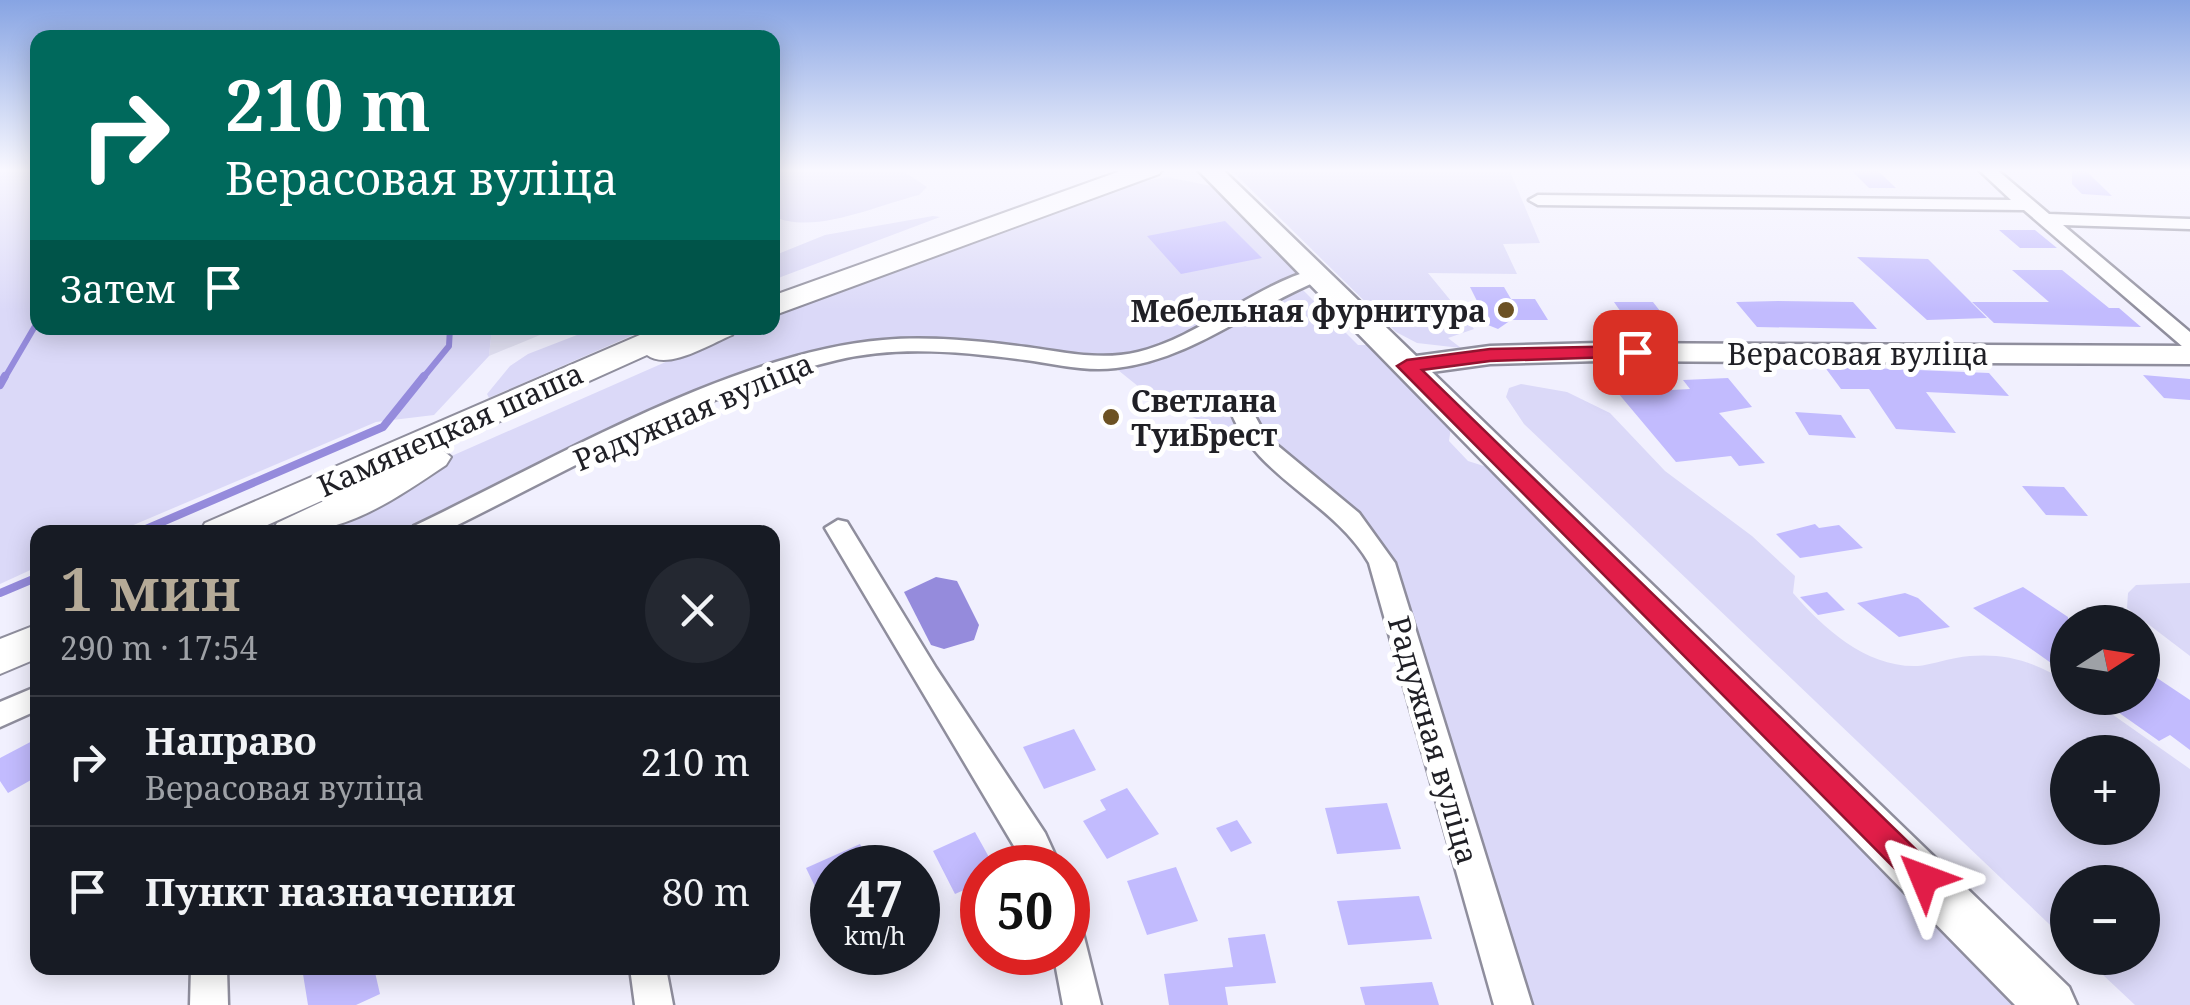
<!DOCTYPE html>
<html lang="ru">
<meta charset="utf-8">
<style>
body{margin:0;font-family:"Noto Serif",serif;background:#242831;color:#f1f3f6;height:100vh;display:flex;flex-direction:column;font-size:38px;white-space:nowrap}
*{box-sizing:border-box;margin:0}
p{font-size:32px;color:#9ea1a6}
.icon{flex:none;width:55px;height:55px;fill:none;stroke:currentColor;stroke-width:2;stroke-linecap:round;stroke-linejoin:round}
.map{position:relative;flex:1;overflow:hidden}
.details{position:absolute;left:30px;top:525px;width:750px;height:450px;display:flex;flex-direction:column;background:#171b24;border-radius:20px;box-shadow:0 5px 25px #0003}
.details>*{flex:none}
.guide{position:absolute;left:30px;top:30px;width:750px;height:305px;border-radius:20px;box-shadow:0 5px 25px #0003;background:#00695c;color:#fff;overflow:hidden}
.needle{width:65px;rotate:78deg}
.controls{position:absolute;left:2050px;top:605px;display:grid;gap:20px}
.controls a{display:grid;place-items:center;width:110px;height:110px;border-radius:50%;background:#171b24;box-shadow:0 5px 25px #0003;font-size:50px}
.speed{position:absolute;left:810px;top:845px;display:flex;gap:20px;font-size:50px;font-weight:700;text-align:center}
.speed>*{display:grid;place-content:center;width:130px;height:130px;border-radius:50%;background:#171b24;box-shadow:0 5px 25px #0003;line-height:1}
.speed small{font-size:25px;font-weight:400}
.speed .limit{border:15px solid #d22;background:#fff;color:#111}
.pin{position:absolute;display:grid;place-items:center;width:85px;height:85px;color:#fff;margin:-42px;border-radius:20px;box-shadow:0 5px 15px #0006}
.me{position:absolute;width:110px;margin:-55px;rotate:314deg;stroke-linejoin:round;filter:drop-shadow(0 0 8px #0008)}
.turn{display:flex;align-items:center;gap:35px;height:210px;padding:0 30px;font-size:45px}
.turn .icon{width:130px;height:130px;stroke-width:2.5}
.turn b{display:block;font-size:70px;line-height:85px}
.then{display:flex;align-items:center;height:95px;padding:0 30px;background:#0003;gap:20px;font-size:38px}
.round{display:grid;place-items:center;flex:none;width:105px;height:105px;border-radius:52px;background:#242831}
.summary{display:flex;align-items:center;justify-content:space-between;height:170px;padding:0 30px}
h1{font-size:60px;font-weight:600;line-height:75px;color:#b5aa97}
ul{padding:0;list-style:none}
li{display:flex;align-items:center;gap:30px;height:130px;padding:0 30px;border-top:2px solid #363941}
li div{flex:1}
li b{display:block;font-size:38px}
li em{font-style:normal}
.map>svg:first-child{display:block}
.built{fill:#e1e0f2}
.green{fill:#dbd9f8;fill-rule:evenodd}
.water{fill:#958bdc}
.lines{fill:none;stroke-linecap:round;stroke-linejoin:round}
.stream-far1{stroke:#958bdc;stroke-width:6}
.stream{stroke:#958bdc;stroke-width:8}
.building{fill:#c2bbfe}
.street-casing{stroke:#8f8e9d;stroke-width:5}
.secondary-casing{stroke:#8f8e9d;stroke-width:5}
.primary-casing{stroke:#8f8e9d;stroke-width:4}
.street{fill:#fff;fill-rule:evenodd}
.secondary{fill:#fff;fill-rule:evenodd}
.primary{fill:#fff;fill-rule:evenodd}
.route{fill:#e11d48;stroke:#92132f;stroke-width:2.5}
.poi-dot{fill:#6c5123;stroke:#fff;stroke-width:4}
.labels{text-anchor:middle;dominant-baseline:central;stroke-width:10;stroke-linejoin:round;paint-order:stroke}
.poi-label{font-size:30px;font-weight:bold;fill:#202026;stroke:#fff;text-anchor:end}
.street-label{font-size:30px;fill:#202026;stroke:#fff}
</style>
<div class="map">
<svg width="2190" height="1005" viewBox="0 0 2190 1005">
<rect width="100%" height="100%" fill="#f1f0fe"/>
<path class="built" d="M492,328H557L489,356Z"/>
<path class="green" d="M0,169H37L38,328H492L489,356L434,415L376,422L117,532H38L37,567L0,584Z
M772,169H900L927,187L919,195C877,205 813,236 773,216Z
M1230,169H1509L1540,243L1503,244L1517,274L1428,273L1474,329L1448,338L1461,348L1417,343L1396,332Z
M1167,177L1216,187L1310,283L1302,289L1358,345H1373L1451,427L1449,441L1468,461L1490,468L2014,1005H1534L1469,810L1401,578L1375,533L1340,495L1291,459L1226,434L1149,395L1098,354L927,340L794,359L412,532H303L438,462L743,328H772L773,316L1134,183Z
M933,216L940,217L773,280V256L825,235Z
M595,328H649L489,398L487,394L510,366L528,354Z
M1521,384L1567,392L1610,413L1665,471L1752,536L1795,576L1793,593C1824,629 1867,668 1918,666C1930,665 1943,660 1956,658C1996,651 2034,659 2067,683L2068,698H2089L2190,769V1005H2135L2085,958H2142V882H2068L2067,941L1524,424L1506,397L1509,388ZM2068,752H2142V828H2068Z
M2190,583V656L2127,608L2128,593L2136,585Z"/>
<path class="water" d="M936,577L957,581L979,625L974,640L944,649L931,645L904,592Z"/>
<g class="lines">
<path class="stream-far1" d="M4,379L38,321
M422,379L449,346L450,328"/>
<path class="stream" d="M0,385L5,376
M139,532L383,427L424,376
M0,593L38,577"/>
</g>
<path class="building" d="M1850,169H1876L1896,188H1869Z
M2072,169H2084L2112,196L2082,194L2072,184Z
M1225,221L1262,258L1181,274L1147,236Z
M1999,230H2035L2057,248H2020Z
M1857,257L1928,259L1987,318L1927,320Z
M2012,270H2062L2109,308H2119L2141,327L1994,323L1972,302H2049Z
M1470,287H1504L1511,299H1535L1548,320H1511L1498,329L1463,315L1479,305Z
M1778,301L1853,302L1877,329L1757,327L1736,302Z
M1614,302H1653L1670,324L1630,325Z
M1824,366L1989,373L2009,396L1926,392L1956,433L1896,429L1869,389H1841Z
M2143,375L2190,379V400L2164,398Z
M1728,378L1752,407L1719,413L1765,463L1739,466L1731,456L1676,462L1618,393L1690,389L1683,380Z
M1795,412L1841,415L1856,438L1809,435Z
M2022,486L2064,487L2088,516L2046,515Z
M1815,524L1819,528L1839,525L1863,548L1800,558L1776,534Z
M2023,587L2068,617V675L1973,608Z
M1827,592L1845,610L1818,615L1800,597Z
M1905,593L1918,598L1950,627L1899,637L1857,603Z
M2142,668L2190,700V750L2170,735L2159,741L2098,698H2142Z
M1074,729L1096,770L1044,789L1023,747Z
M38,738V776L8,793L0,781V758Z
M1127,788L1159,834L1107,859L1083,821L1106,810L1100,800Z
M1387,803L1401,849L1337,854L1325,808Z
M1237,820L1252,843L1231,852L1216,828Z
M975,832L995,868H982V882L955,894L933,851Z
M860,844L872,868H832V922L806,868Z
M1176,867L1198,921L1147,935L1127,881Z
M1419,896L1432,939L1348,945L1337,901Z
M1265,934L1276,983L1225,987L1228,1005H1169L1164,974L1233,967L1228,938Z
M302,968H374L380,994L356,1005H308Z
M1432,982L1439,1005H1365L1360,987Z"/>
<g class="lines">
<g class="street-casing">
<path id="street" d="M1978,169H1996L2049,214L2190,219V229L2063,225L2190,332V349L2183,347L2024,210L1538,205L1529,200L1538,195L2011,200Z
M1316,269L1326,275L1323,279C1253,306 1192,360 1116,368C1086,372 1055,364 1026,360C964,352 898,345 837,360C698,393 571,470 443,532H410L414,526C549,462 734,352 883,340C930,336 979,341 1026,347C1063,352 1101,361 1138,352C1202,336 1252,286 1316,269Z
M1241,403L1249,405L1266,436L1359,513L1395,563L1532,1005H1494L1369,563C1333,501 1255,477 1230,410Z
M838,520L847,522L936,668L1045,833L1061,868H1027L825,528Z
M38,686V710L0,727V702Z
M1068,921L1081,925L1101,1005H1063L1053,952H1068Z
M191,968H227L228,1005H190Z
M630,968H666L673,1005H635Z"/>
</g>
<g class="secondary-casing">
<path id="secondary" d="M1197,169H1222L1416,356L1490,346L1599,343L2190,346V364L1599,361L1490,364L1432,372L2069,987L2077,1005H2015Z"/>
</g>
<g class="primary-casing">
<path id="primary" d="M1126,169H1163L1159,174L772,316V296Z
M656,328H737L732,335C710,344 668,371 647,355L440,448L451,457L446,465C389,503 342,537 272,532L277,523L379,475L252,532H200L205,523Z
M38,624V658L0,674V639Z"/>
</g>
<use href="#street" class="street"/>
<use href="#secondary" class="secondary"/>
<use href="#primary" class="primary"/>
</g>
<linearGradient id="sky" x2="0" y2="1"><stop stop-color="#87a4e3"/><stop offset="0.55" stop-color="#f9f8ff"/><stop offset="1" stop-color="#f9f8ff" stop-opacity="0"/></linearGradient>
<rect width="2190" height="310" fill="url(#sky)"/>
<path class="route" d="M1635,346L1642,348V356L1490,361L1422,370L1935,868L1940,878L1935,887L1924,891L1913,887L1397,366L1407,360L1490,349Z"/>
<g class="poi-dot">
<circle cx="1506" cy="310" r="10"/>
<circle cx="1111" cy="417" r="10"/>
</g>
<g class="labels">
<g class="poi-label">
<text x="1486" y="310">Мебельная фурнитура</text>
<text x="1131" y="400" text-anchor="start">Светлана<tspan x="1131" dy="34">ТуиБрест</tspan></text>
</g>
<g class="street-label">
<text x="1858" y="353">Верасовая вуліца</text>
<text transform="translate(693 411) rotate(-23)">Радужная вуліца</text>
<text transform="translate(450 429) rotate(-24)">Камянецкая шаша</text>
<text transform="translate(1434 740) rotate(74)">Радужная вуліца</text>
</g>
</g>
</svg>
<div class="controls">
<a><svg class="needle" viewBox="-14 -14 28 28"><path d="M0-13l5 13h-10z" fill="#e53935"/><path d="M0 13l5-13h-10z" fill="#9ea1a6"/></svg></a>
<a>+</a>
<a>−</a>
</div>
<div class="speed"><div>47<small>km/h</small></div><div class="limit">50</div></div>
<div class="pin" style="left:1635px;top:352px;background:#d93025"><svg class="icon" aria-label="arrive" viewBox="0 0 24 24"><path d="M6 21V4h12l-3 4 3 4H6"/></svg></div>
<svg class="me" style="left:1924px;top:878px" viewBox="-20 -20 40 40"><path d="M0-17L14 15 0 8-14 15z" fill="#e11d48" stroke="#fff" stroke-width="4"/></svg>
<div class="guide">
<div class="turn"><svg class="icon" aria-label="right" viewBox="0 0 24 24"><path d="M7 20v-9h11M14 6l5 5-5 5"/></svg><div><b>210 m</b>Верасовая вуліца</div></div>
<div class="then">Затем<svg class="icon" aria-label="arrive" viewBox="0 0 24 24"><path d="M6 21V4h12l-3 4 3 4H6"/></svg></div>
</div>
<section class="details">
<div class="summary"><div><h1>1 мин</h1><p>290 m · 17:54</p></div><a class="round"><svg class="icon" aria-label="close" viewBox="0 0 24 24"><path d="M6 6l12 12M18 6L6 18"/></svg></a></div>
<ul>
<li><svg class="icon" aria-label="right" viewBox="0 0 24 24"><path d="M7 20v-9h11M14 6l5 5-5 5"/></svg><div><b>Направо</b><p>Верасовая вуліца</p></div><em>210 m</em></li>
<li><svg class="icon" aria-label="arrive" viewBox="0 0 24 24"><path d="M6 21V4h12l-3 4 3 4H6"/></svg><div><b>Пункт назначения</b></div><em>80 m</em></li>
</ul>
</section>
</div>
